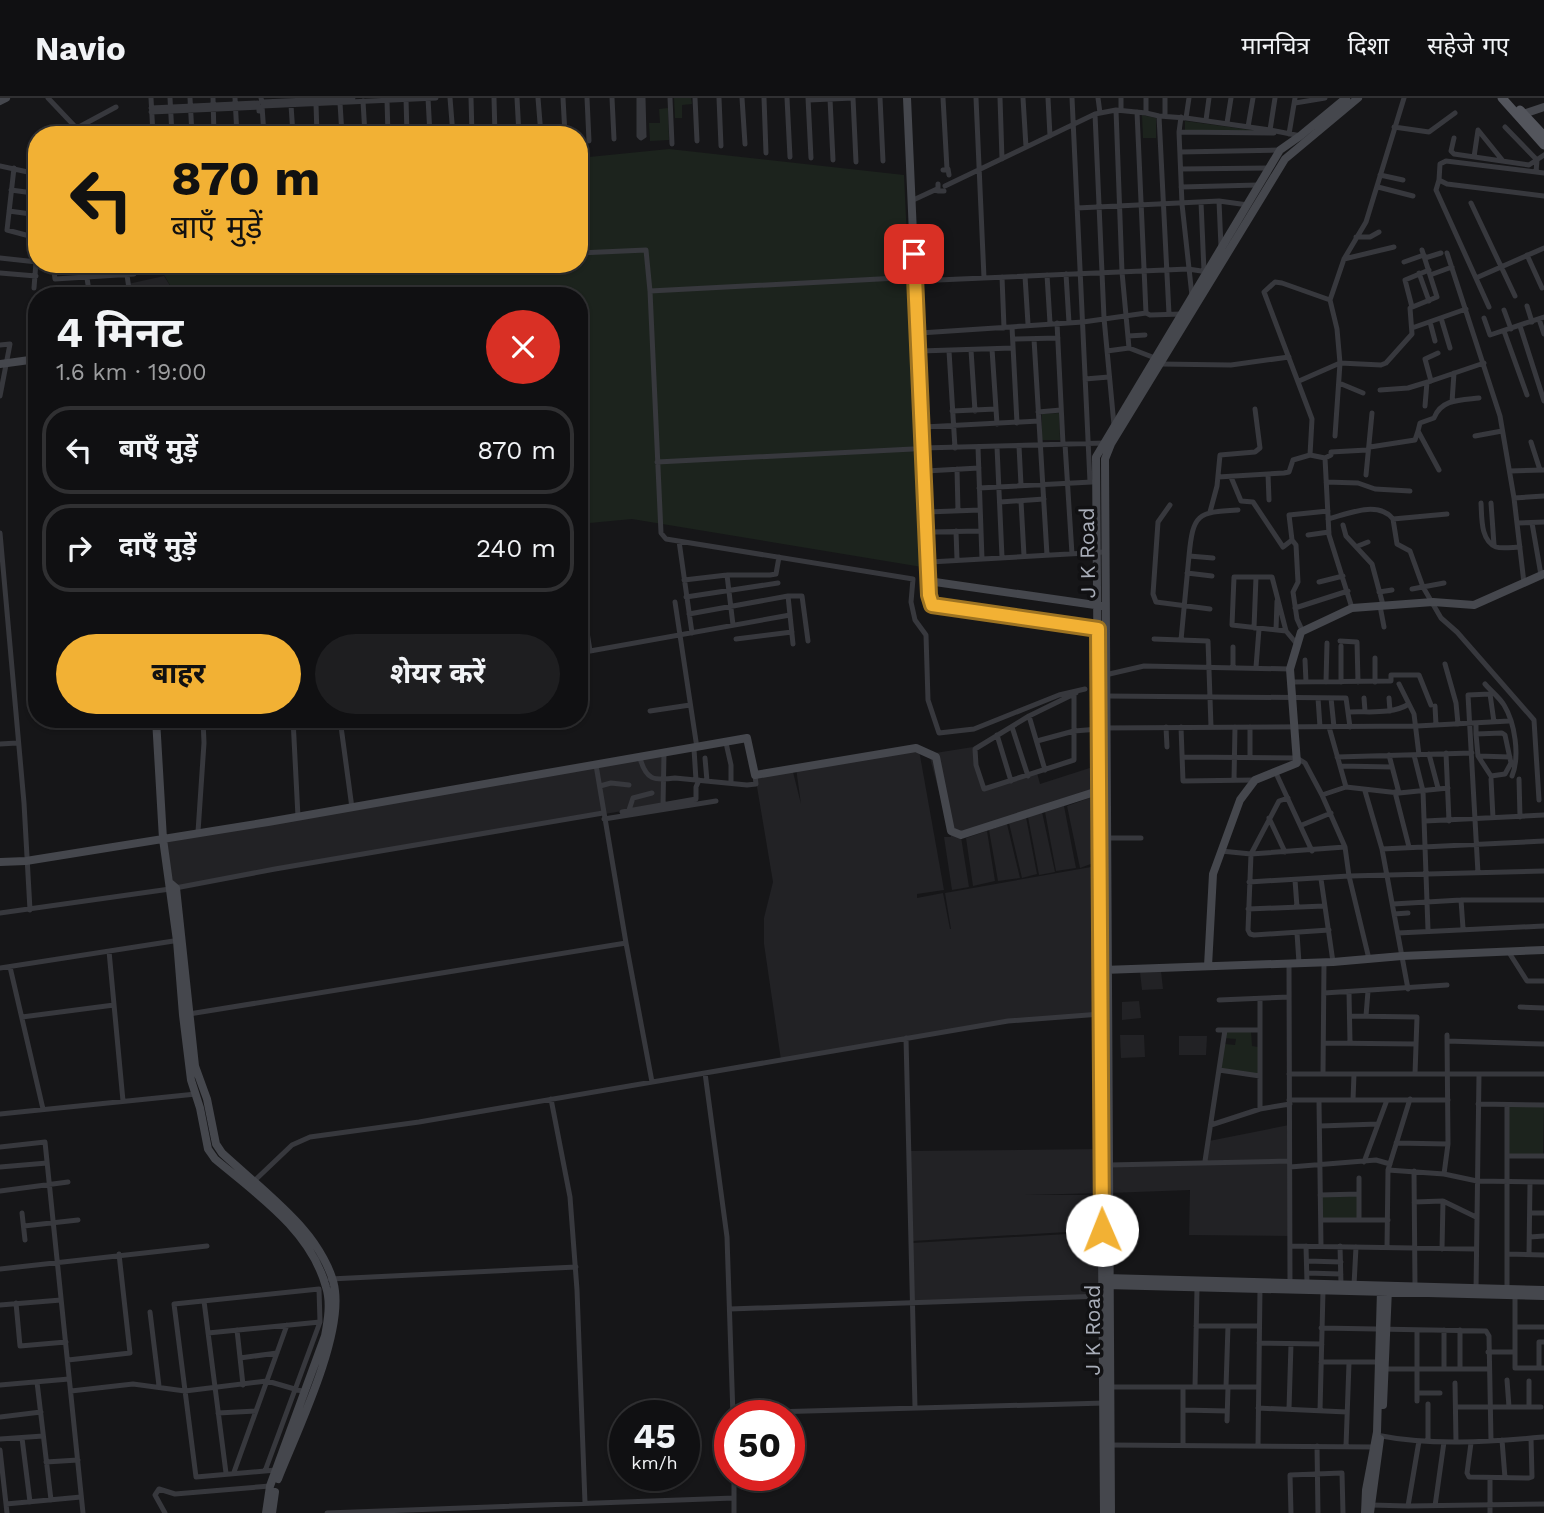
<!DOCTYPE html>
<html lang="hi">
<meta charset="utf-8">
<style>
body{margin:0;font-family:"Work Sans","Noto Sans Devanagari",sans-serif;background:#1e1e20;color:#f1f3f6;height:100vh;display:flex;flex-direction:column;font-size:26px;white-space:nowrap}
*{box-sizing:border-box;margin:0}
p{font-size:23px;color:#9c9d9f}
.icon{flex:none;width:38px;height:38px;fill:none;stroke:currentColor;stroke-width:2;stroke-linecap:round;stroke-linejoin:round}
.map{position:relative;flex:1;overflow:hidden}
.panel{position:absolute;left:28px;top:189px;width:560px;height:441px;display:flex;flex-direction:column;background:#101012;border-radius:28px;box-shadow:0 2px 5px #0004,0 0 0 2px #303032}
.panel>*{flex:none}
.hud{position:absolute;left:28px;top:28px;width:560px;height:147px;border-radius:28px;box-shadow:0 2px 5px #0004,0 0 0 2px #303032;background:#f2b134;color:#111;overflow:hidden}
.speed{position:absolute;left:609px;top:1302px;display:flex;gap:14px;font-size:35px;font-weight:700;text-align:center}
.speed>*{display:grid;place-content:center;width:91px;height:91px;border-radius:50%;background:#101012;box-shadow:0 2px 5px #0004,0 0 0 2px #303032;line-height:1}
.speed small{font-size:18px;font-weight:400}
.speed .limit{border:10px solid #d22;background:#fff;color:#111}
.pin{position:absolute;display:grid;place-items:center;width:60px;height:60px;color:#fff;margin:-30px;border-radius:14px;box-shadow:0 4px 10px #0006}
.me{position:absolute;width:77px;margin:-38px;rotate:359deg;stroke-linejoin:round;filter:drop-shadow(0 0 5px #0008)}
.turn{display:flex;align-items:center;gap:24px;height:147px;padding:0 28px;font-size:32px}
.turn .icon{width:91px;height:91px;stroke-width:2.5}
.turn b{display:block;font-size:49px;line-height:60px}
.round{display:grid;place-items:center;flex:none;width:74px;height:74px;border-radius:37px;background:#1e1e20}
.summary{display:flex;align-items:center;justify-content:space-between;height:119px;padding:0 28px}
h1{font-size:42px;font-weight:700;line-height:52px}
.button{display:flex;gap:14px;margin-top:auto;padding:14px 28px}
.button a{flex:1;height:80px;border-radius:42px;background:#f2b134;color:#111;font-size:28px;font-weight:700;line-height:80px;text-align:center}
.button a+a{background:#1e1e20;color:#f1f3f6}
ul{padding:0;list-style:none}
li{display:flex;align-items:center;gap:21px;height:88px;margin:0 14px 10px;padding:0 14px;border:4px solid #303032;border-radius:28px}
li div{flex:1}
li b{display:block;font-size:26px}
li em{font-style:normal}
header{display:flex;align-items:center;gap:42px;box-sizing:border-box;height:98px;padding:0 35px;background:#101012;border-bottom:2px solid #303032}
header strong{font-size:33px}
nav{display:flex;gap:38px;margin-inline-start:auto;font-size:24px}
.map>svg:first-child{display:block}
.built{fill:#222225}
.green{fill:#1c231d}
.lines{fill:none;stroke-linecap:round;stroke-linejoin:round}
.street{stroke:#37383d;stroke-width:5}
.secondary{stroke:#45474d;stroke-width:8}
.primary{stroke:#53555c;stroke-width:9}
.route-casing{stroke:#9d7322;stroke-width:18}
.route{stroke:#f2b134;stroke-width:12}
.labels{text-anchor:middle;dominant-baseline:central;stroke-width:7;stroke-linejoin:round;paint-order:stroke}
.street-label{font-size:21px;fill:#a8adb8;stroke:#111113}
</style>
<header>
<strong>Navio</strong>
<nav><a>मानचित्र</a><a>दिशा</a><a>सहेजे गए</a></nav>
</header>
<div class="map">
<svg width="1544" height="1415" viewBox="0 0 1544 1415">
<rect width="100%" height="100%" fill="#161618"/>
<path class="built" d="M164,178L176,197L326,188L337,198H132L128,186Z
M973,649L983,691L1037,675L1040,686L1099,667V692L954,738L961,739L969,789L952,792L944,739H951L929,656Z
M919,652L944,792L917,796V800L943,795L950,831H951L945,795L1091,769L1093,916L1026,921L781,962L764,846V820L773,784L755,677L792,670L801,706L796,670Z
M664,656V706L170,789L163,741Z
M1095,698L1096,764L1080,770L1067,708Z
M1064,708L1076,770L1056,773L1045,714Z
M1042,714L1055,774L1039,777L1028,719Z
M1026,719L1037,776L1022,780L1009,725Z
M1007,726L1020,780L998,783L989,732Z
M987,733L995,783L973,788L966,740Z
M1161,873L1163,891L1142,892L1140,874Z
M1139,903L1141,920L1122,922V904Z
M1120,937H1144L1145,959L1121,960Z
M1179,938H1207L1206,957H1179Z
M1289,1027L1290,1138L1189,1137L1190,1092L1109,1095V1067L1205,1063L1209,1043Z
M1102,1051V1095L1025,1097H1099L1102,1132L912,1143L910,1053Z
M1102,1134L1103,1198L912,1206V1145Z"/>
<path class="green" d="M674,0H691L692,6L682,7V20H675Z
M668,10L669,42L650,43L649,25H660L659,11Z
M1142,17L1156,20V40H1143Z
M1185,23L1266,34L1185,32Z
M669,51L904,77L922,469L632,421L579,426V198H337L326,188L182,197L170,194L171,189L158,166H579V60Z
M1059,315L1060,342H1042V316Z
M1225,932L1251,933L1252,948L1258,949V976L1220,972L1225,946L1235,947L1236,941L1224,940Z
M1544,1008L1543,1056H1509V1009Z
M1357,1098V1120H1322V1099Z"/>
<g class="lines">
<path class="street" d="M48,0L83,37
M151,0L153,37
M170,0L172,37
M190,0L192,37
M213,0L214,37
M235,0L237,37
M261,0L262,4L353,0
M406,0L407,37
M428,0L430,37
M450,0L453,37
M471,0L472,37
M494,0L495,37
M517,0L519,37
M538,0L541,37
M563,0L565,37
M587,0L589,43
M612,0L614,41
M639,0V38L641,40L644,38
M643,0L644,38
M670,0L672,46
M695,0L697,43
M719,0L721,48
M742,0L745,46
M764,0L766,55
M787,0L790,59
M808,0L811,60
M880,0L883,63
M943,0L947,71
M976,0L984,180
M1000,0L1002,61
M1023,0L1026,49
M1048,0L1050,38
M1072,0L1090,384
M1098,0L1100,15
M1121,0V12
M1146,0V15
M1165,0V18
M830,1L833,62
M387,2L388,37
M809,2L853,0L856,64
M363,3L365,37
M340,5L342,37
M1295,5L1325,0
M316,6L317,37
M291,7L293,37
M151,10L258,5
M1116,12L1122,174L1129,250
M151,14L259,9V13
M1137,14L1146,215
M1095,16L1104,220L1114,327
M1159,18L1169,216
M1181,19L1179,34L1182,106L1192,198
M1186,20L1189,0
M1206,22L1209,0
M1227,25L1231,0
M1248,29L1253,0
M1394,29L1429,34L1455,15
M1505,29L1537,62L1536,74
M77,30L116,9
M1270,32L1275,0
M1179,34L1274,35
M1289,36L1295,0
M264,37L262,8L436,0
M1454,40L1451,53L1454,56L1529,67L1544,57
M1180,54L1280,52
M1474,59L1478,32L1503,63
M0,68L37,76
M14,70L7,132L37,140
M1181,71L1269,70
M943,72L948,71L949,77
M1544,75L1446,63L1440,66L1439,82L1447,86L1544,98
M1380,77L1403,82
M1439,82L1436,92L1489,209
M938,86V93H944
M945,88L1095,16L1116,12L1146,15L1159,18L1186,20L1270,32L1301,38
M1181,89L1258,87
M1378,89L1413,98
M11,92L33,95
M911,103L937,91
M1219,103L1221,149
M1201,104L1204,173
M1471,105L1515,198
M1077,110L1219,103L1248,107
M9,113L31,116
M29,139L35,76
M1356,139H1370L1379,134
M579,155L646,152L650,193L661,435L666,441L913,481L911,504L915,522L926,537L928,602L939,635L974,631L1059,597L1085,591
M1447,155L1500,318L1514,400L1524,485
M1527,157L1542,190
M0,160L37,164
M1425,160L1441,155
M1344,161L1394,149
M1404,164L1424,157
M53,166L55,181L134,176V166
M122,166L127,177L130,198
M275,168L319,166
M0,175L36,178
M1419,175L1429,203
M1066,176L1069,225
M1047,177L1050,225
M1430,177L1452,169
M1025,178L1028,226
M1002,179L1004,230
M87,180L89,193
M1476,180L1544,150
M915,183L1188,171L1208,174
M34,190L36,164
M650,193L898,180
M1527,208L1532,224
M1412,209L1405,182L1429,172
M1504,212L1511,231
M1441,220L1450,250
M1484,220L1490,237L1544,219
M1539,221L1544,236
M1430,224L1435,243
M1057,225L1063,346
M1520,228L1544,303
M1012,229L1017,325
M1412,230L1466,211
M1504,233L1527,297
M920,235L1083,224L1146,215L1150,217L1182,216
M1128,238L1145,237
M1013,241L1058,240
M1034,241L1047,457
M0,247L10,246L0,298
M992,251L997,326
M971,252L975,313
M920,253L1013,250
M949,253L955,350
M1107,253L1129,250L1155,260
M1160,266L1231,267L1289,259
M1085,281L1109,279
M1299,283L1340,265L1381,267L1386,265L1412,236L1410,210L1437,199L1422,152
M1431,283L1484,265
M1339,285L1363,295
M1380,292L1408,290L1431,283L1425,261L1438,255
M1452,304L1454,275
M1425,308L1427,284
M952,313L996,311
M1038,314L1061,312
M924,329L1039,323
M1335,338L1340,265L1337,231L1330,202L1344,161L1366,124L1404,0
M1475,338L1502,333
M1531,344L1540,372
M1065,346L1072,456
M1019,348L1021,387
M978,349L982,461
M997,349L1002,459
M922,350L1105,345
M1310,357L1312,321L1264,194L1275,184L1282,185L1330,202
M1325,360L1331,357V354L1367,352L1370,349L1415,342L1418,333
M657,364L913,351
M957,371L958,413
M1439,372L1418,333L1420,325L1434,320C1441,301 1461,302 1479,300
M926,373L979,370
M1510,373L1544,372
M1268,376L1269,402
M1366,377L1372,315
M1218,379L1284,375L1289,374L1293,362L1310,357L1325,360L1329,437L1352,510
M1231,379L1241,403L1253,404L1283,449L1292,442
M1326,384L1358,385L1375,391L1410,393
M979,390L1092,384
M1514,400L1544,398
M1021,403L1024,458
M1000,404L1044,401
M1481,405C1482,419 1480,442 1496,449C1502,451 1514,449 1520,449
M1491,405L1494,447
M1170,407L1158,424L1153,496L1156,504L1210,511
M927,414L980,412
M1210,414L1217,388L1220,357L1255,354L1260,350L1255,311
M1328,421C1347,416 1378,402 1393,421L1397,446L1410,453L1423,489L1441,520L1457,534L1534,622L1539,702
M1393,421L1447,416
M1518,425L1544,424
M1532,425L1541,477
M1343,427L1346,438L1372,466L1383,507
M956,433L957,462
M928,434L981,433
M0,435L24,705L30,812
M1308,437L1329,434
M679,443L692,535
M1358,448L1368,444
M1189,458C1193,416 1197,414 1238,412
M930,464L1104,454
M1187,475L1212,478
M727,477L733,527
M684,482L727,477H770L776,476L779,459
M579,483L590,553
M1319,484L1343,478
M1412,491L1444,485
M1379,494L1392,492
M788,498H802L808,543
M686,499L778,485
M675,504L697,650
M1380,508L1384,529
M1295,510L1348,493
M790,517L793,546
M1254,530L1256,479
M1276,532L1277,503
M1302,532L1297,521L1293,494L1298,484L1296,447L1292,442L1289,417L1328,413
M1286,533L1232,527L1234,479H1272L1286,533L1296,545
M736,541L792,534
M1154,541L1208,543L1211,629
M1181,542L1189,458L1213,460
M1340,543L1357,544L1358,584
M1233,549V569
M579,555L790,517L788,498L689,516
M1375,560V584
M1305,562L1306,584
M1445,566L1456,605L1458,626
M1256,569L1259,531
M1105,577L1144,568L1290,571
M1290,584L1391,583V577H1419L1431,607
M1326,584L1327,545
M1341,584V548
M1399,586L1414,616L1419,657
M1485,586C1491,593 1499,599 1504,607C1515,625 1520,658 1512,678
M1074,596V662L984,691L976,667L975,651L1029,618L1074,596L1076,595
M1106,598L1346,600L1350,629
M1318,600L1320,629
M1331,600L1334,629
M1364,600L1365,613
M1389,600L1390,613
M1435,608L1436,627
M650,613L690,607
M1349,614C1369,613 1391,617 1409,606
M1029,618L1045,672
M293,621L298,719
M340,621L352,710
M1012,629L1028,678
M1166,629L1167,649
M1181,629L1183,683L1255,682
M1250,629V659
M1329,629L1346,689
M1099,630L1417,628L1509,623
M1476,636L1478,658L1491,678L1505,676L1511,665L1505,637L1502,635L1476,636V626
M997,637L1011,683
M1037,643L1074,633L1099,631
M726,645L731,667V685
M0,646L17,645
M694,651L696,682
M1446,655L1449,723
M1429,656L1438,690
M1389,657L1399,695
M1414,657L1423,693L1428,832
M1478,658L1510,659
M1182,659L1297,660L1305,665L1322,697L1345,749L1349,778L1369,861
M1337,659L1472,655
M640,660C646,682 654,683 675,680L747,687L756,686L755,677
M705,660L707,683
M596,667L626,845L652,984
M1340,668L1392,669
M1275,673L1312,753
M1491,681L1493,720
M1519,681L1520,719
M1234,682L1235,629
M600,688L611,685L629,687
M1365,693L1382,751L1408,891
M1395,694L1409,749
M1322,697L1346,689L1399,695L1448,690
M1288,700L1279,703L1251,756L1248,832L1250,836L1254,837L1329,832
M663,708L664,655
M622,714L696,701V689L699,682
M628,715L633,700L652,695
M1269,720L1285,754
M604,721L716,703
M1425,723L1544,717
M1302,727L1331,715
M198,734L204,645L203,621
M1107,740H1141
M1382,751L1544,743
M1221,753L1251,756L1345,749
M1478,775L1468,597L1490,596L1494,624
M1321,781L1333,864
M1295,782L1297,809
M1249,784L1349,778L1544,773
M1461,802L1463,830
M1393,806L1461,802H1544
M1248,811L1324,808
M0,815L170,791L275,771L603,715
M1394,816L1408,815
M1297,835L1299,865
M1398,835L1544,828
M109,853L123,1003
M1508,853L1527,883H1544
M1289,866L1290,1187
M10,869L43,1011
M0,870L180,842
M1349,894L1350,944
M1324,895L1447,887
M1219,902L1289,899
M1520,909L1544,910
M189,916L626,845
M1350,918L1417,919L1415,976
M1366,918L1368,893
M22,919L114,907
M1218,932H1260
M906,940L915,1309
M1447,943L1544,946
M1324,945L1416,946
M1219,972L1260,978
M705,975L727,1139L733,1318
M1289,976H1544
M1323,976L1324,865
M551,1001L570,1099L577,1192L585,1405
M1289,1002H1448
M1353,1002L1354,976
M1319,1003L1321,1148
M1478,1006L1544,1007
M1260,1011V901
M0,1016L196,996
M1211,1027L1260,1011L1290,1006
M1320,1028L1378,1026
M1396,1045L1448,1046
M0,1049L45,1044L83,1415
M1508,1058H1544
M1205,1063L1225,932
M1364,1064L1387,1002
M1109,1067L1289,1063
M0,1069L47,1065
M1290,1069L1376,1062L1390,1066
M1388,1072L1444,1076L1477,1083L1544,1084
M1414,1073L1415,1188
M1444,1076L1448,1046L1447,937
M252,1085L292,1047L310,1039L419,1024L1008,923L1101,916
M0,1093L68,1084
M1320,1097L1359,1096
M1414,1104L1443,1103L1476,1119
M22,1115L25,1142
M1530,1115H1544
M1321,1122H1388
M1359,1122V1080
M24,1128L78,1122
M1530,1139L1544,1138
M1290,1148L1475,1151
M1306,1148L1307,1185
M1340,1148L1341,1186
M1387,1150L1388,1072L1410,1001
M1442,1151L1443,1103
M1507,1156L1544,1157
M1529,1156L1530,1084
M1307,1163L1341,1164
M0,1171L207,1148
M1307,1175L1341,1176
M330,1181L576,1169
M1354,1187L1356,1149
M1476,1193L1479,976
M1507,1193V1008
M1515,1196V1270H1544
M204,1203L226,1375
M16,1205L20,1248L66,1244
M0,1207L61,1202
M730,1211L1105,1198
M150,1214L159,1288
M1196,1228H1259
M1516,1229H1544
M1321,1230L1486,1233L1489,1238L1491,1343
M237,1232L243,1287
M1460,1232V1270
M208,1235L320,1224
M1259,1245L1322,1246
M1488,1254H1515
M240,1260L277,1255
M68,1262L130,1255L119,1156
M1321,1264H1379
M1444,1270V1232
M1539,1270V1244H1544
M1385,1271H1489
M1507,1282L1509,1309
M37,1284L51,1402
M1455,1285L1456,1344
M0,1287L69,1281
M1110,1289H1258
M1183,1289V1347
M1195,1289L1197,1190
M1226,1289L1228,1228
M71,1293L133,1286L185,1293L267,1283L305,1294
M1417,1295H1440
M1417,1303V1232
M1428,1306V1342
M1456,1309H1529V1283
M1529,1309H1541
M1258,1310L1347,1314
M1289,1311L1291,1246
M1183,1312L1227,1313
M1320,1313L1323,1193
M218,1315L256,1313
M733,1315L1105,1305
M0,1319L41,1314
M1227,1323L1228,1289
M1376,1337C1431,1348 1488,1344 1543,1339
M22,1340L30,1404
M0,1341L43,1338
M1502,1342L1505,1380
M1471,1345L1467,1375L1469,1379L1529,1380L1532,1379L1531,1340
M1111,1347L1377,1349
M1258,1348L1260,1190
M1317,1348L1318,1415
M1346,1348L1349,1265
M0,1352L7,1415
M46,1364L78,1362
M265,1373L320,1224L319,1191L174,1206L196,1379L276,1372
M234,1374L287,1227
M734,1377V1415
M6,1406L81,1399
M1371,1407L1408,1408L1544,1406
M1408,1408L1419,1343
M1435,1408L1444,1344
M165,1415L155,1397L159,1391L175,1396L270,1388
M327,1415L734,1400
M1291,1415L1290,1377L1342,1375L1343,1415
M1490,1415V1380"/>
<path class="secondary" d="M907,0L929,497L932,507L1102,532
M0,3L6,0
M1520,17L1544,9
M0,266L37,261
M928,483L1102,508
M156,621L163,741L177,843L183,917L191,982L200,1010L208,1051L215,1061C258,1097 311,1133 326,1189C331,1204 328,1222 325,1238L270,1388L266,1415
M0,764L26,763L268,724L747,640L755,677L916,650L936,659L951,733L961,737L1104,691
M170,785L176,790L195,968L207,1001L216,1046L222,1055C249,1080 280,1104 304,1132C317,1147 333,1173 335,1193C341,1243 297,1333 278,1381
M1208,868L1213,776L1240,702L1255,682L1297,665L1290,571L1301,534L1352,510L1433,504L1474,507L1544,476
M1103,872L1333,864L1402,858L1544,852
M1106,1180L1544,1192
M1106,1187L1544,1198
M1383,1307L1388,1191
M272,1415L275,1394
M1104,1415L1096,359L1280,52L1300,38L1346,0
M1111,1415L1105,361L1111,346L1285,61L1358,0
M1365,1415L1366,1392L1377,1334L1381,1192
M1370,1415L1380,1341"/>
<path class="primary" d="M1502,0L1544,47
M1520,12L1544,38"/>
</g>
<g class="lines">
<g class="route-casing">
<path id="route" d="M914,156L929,497L932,507L1098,531L1102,1132"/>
</g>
<use href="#route" class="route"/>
</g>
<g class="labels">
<g class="street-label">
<text transform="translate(1087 455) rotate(-91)">J K Road</text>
<text transform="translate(1092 1232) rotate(-90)">J K Road</text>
</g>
</g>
</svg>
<div class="speed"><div>45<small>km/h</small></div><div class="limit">50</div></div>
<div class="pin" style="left:914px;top:156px;background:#d93025"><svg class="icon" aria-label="arrive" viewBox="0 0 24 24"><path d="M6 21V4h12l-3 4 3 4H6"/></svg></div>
<svg class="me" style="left:1102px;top:1132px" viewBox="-20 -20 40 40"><circle r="19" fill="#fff"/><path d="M0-13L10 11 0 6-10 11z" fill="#f2b134"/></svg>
<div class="hud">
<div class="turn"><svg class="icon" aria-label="left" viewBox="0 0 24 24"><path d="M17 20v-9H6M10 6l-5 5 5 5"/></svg><div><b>870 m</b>बाएँ मुड़ें</div></div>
</div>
<section class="panel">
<div class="summary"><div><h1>4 मिनट</h1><p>1.6 km · 19:00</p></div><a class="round" style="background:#d93025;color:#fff"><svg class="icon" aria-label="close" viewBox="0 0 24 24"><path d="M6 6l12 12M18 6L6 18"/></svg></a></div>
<ul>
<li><svg class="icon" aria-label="left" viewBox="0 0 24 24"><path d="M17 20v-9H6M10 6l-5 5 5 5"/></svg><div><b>बाएँ मुड़ें</b></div><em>870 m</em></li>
<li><svg class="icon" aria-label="right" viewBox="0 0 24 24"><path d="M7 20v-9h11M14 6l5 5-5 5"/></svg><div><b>दाएँ मुड़ें</b></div><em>240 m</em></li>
</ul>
<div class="button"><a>बाहर</a><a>शेयर करें</a></div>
</section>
</div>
